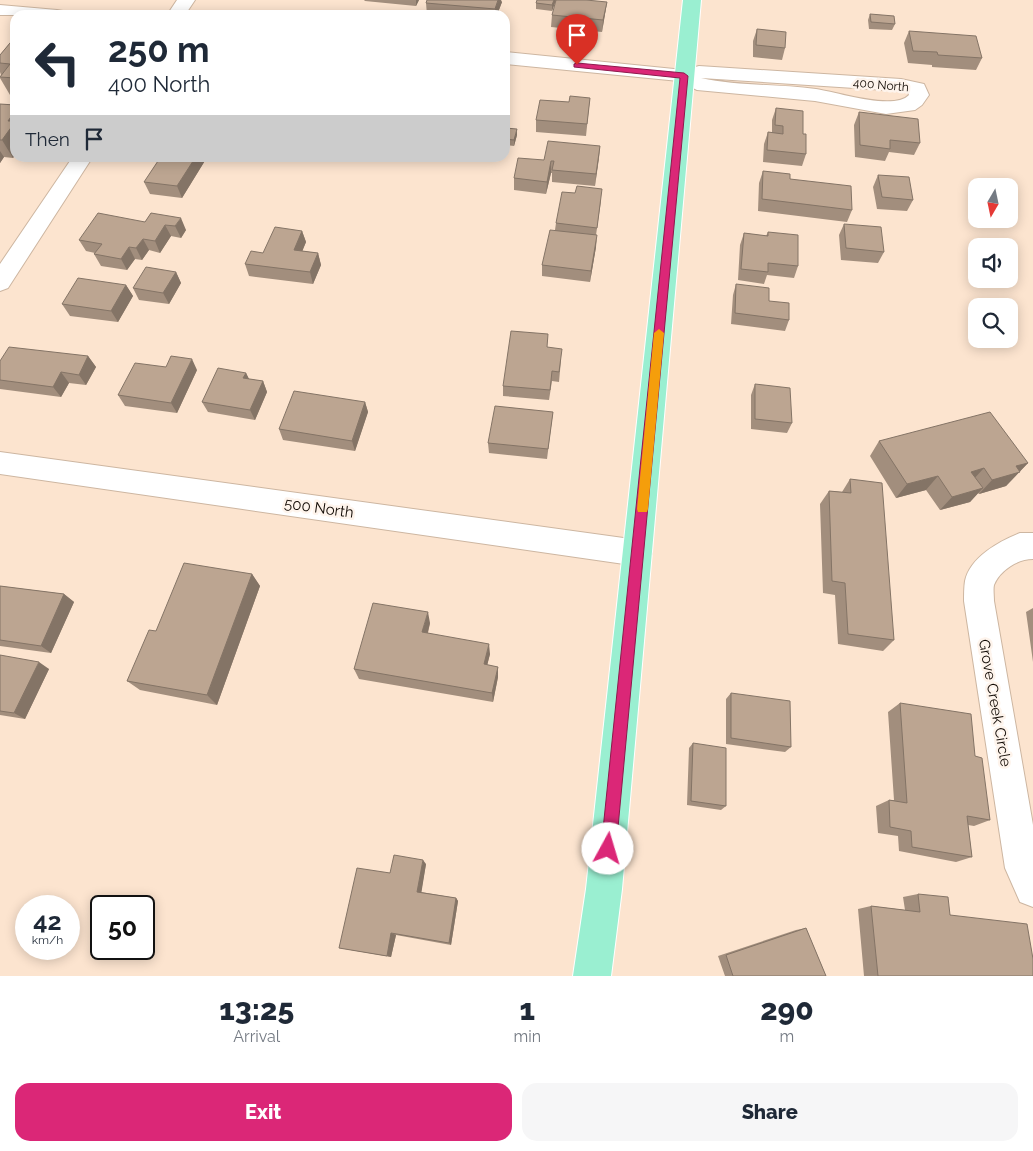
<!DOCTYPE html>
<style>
body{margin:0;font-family:Raleway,sans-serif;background:#f6f6f7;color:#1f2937;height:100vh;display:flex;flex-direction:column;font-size:19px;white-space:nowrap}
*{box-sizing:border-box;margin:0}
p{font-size:16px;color:#747a83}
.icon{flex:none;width:28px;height:28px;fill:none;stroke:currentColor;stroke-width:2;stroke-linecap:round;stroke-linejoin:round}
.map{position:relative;height:976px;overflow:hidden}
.side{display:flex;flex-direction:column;background:#fff;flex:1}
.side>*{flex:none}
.guide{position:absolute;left:10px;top:10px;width:500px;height:152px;border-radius:15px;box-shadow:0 2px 12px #0003;background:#fff;color:#1f2937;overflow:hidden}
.needle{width:32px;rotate:189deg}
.tools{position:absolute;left:968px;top:178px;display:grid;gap:10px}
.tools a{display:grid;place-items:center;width:50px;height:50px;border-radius:10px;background:#fff;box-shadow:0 2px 12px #0003;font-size:25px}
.speed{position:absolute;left:15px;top:895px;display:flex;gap:10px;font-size:25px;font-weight:700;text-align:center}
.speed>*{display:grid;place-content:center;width:65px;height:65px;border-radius:50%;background:#fff;box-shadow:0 2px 12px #0003;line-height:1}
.speed small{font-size:12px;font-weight:400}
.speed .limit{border:2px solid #111;border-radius:8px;background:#fff;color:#111}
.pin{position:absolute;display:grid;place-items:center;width:42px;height:42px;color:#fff;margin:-51px -21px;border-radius:50% 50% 50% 0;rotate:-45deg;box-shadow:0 0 5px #0007}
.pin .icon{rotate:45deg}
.me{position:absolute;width:55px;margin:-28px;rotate:6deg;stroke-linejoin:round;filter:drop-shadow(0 0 4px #0008)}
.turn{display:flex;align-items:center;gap:18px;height:105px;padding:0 15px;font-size:22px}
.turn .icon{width:65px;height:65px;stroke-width:2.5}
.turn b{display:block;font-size:35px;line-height:42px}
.then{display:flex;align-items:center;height:48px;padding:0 15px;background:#0003;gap:10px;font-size:19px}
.eta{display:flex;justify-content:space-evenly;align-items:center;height:85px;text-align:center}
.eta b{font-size:30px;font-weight:800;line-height:35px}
.cta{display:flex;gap:10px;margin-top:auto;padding:10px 15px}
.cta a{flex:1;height:58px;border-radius:15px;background:#db2777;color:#fff;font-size:20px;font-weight:800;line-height:58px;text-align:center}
.cta a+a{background:#f6f6f7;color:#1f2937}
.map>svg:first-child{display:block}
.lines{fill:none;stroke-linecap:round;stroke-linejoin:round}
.minor-casing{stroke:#cdb6a1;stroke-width:2}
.major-casing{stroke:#fff;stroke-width:2}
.minor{fill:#fff;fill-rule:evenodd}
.major{fill:#9aefd1;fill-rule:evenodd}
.wall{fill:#a28e7d}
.shaded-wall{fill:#847466}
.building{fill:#bca591;stroke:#847466}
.route{fill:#db2777;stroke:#8e194d}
.slow{fill:#f59e0b}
.labels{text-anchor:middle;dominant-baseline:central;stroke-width:5;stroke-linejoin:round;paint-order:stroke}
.far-street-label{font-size:12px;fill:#110a04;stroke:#fef4ec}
.street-label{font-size:15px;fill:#110a04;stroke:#fef4ec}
</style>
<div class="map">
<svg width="1033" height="976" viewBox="0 0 1033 976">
<rect width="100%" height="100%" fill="#fce4cf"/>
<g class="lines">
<g class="minor-casing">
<path id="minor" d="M177,0H195L185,15H167Z
M0,5L57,10L63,11L66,15H0Z
M505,52L684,70L699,66L901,79L924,84L929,95L922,105L915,110L886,114L815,101L697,90L679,81L505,64ZM701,78L901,91L908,92L909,95C894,111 837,92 816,89C780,84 735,86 701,78Z
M72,158H92L8,288L0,291V264Z
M0,452L638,540L648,544L652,553L648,562L638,566L0,474Z
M1020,533H1033V559C1018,559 1000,570 994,585C993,589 994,596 994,601L1033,825V907L1020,902L1005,868L964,601C964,595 964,587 965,581C970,557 1000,541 1020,533Z"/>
</g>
<g class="major-casing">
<path id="major" d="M683,0H701L622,889L611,976H573L586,889Z"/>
</g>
<use href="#minor" class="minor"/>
<use href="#major" class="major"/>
</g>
<path class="wall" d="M364,0H419L416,6L365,1Z
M556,0L552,11L536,9V3Z
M502,2L497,15H427L426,3Z
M607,2L602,32L551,27L552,15Z
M870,14L895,24L892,30L869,29L868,20Z
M757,29L785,48L782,60L753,57V41Z
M909,31L982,58L976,70L932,67V65L908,63L904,43Z
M15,37V95H10L0,78L1,75L0,72V55Z
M590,98L586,136L536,132V120Z
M0,104L15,105V155L13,158L4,157L0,163Z
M776,108L803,134L806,154L802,166L763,162L764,144L768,132L772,133V120Z
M859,112L920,143L914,155L889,152L885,161L855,157L854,125Z
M505,128L517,135L514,146L505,145Z
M600,146L595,186L552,182V173H551L546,194L514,190V178L544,160Z
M172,158H205L206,159L182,198L150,194L144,182Z
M763,171L852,210L847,222L758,211L759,183Z
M878,175L913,200L907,211L877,209L873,187Z
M601,201L596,235V247L590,282L542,276V265L555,230L556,223Z
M151,213L186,230L181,238L171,236L160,253L149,250L142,260L135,259L127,270L101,266L94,254L95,253L86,251L79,240L145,222Z
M844,224L884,252L878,263L841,260L839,235Z
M302,231L306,242L302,251L318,253L321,265L313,284L249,276L245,264Z
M768,232L798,266L794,278L767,275L764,284L738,280L740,245L744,233L766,236Z
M176,272L181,283L169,304L139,300L133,288Z
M736,284L769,301L789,320L785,331L731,324L733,295Z
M126,285L133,296L118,322L70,316L62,304Z
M547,348L561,360L559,382L552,381L549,400L503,396V386Z
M88,356L96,367L86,385L69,383L61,397L0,389V361Z
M197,370L177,413L125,406L118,395Z
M246,373L249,379L263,381L267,392L255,420L208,412L202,402Z
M755,384L792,423L787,433L751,429V395Z
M365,402L368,412L355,451L283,440L279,429Z
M553,412L547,459L489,453L488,443Z
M879,441L1028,463L1006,486L979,494L978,493L970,502L940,510L926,490L896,498L870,456Z
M850,479L894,640L883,651L838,644L835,595L823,593L820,504L829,491L842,492Z
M252,574L260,586L217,705L140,690L127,681L156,631Z
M0,586L64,594L74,602L51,653L0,646Z
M1033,608V662L1026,612Z
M430,623L428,633L490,654L487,665L498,667V677L493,702L359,679L354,669Z
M0,655L49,669L25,719L0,715Z
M731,693L791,747L785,752L726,744V699Z
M900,703L990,820L974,826L968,825L972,857L956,862L899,851L898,836L878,833L876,806L889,800H894L888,712Z
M693,743L726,806L721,810L687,805L689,748Z
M426,864L421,892L456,898L458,901L451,945L396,935L391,957L339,948L390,873Z
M918,894L950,915L1033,976H864L858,909L871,906L905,910L903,897Z
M806,928L826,976H725L718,956L796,930Z"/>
<path class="shaded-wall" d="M416,0H419L416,6Z
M498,0H501L502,2L497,15H495V9Z
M554,0H556L552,11V5Z
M607,2L602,32L603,20Z
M15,111V155L13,158L2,140L8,121Z
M517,129V135L514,146V140Z
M600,146L599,158L595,186L596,174Z
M0,151L4,157L0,163Z
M195,158H205L206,159L182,198L177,186Z
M551,161V173L546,194L547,182Z
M181,218L186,230L181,238L175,226Z
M165,225L171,236L160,253L155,241Z
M302,231L306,242L298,262L294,250Z
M597,235L596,247L590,282L591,271Z
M143,239L149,250L142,260L136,248Z
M129,247L135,259L127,270L121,259Z
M318,253L321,265L313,284L310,272Z
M176,272L181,283L169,304L163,293Z
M126,285L133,296L118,322L111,311Z
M88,356L96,367L86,385L79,375Z
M192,359L197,370L177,413L171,403Z
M61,372L69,383L61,397L53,387Z
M246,373L251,383L243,378Z
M263,381L267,392L255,420L250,410Z
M365,402L368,412L355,451L352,441Z
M1028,463L1006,486L979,494L992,480L1016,466Z
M984,468L971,482V472Z
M938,476L926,490L896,498L907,484Z
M983,488L970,502L940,510L952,497Z
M252,574L260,586L217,705L207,695Z
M64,594L74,602L51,653L41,646Z
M428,612L430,623L425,643L422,632Z
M489,644L490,654L485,674L484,664Z
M39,662L49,669L25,719L14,713Z
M498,667V677L493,702L492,693Z
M423,860L426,864L421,895L417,892Z
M456,898L458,901L451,945L449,943Z
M391,933L396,935L391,957L387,956Z"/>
<path class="building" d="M427,0H498L495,9L426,3Z
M537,0H554L552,5L536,3Z
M556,0H586L607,2L603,20L552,15Z
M870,14L894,16L895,24L871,22Z
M757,29L786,32L785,48L756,45Z
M909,31L976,36L982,58L938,55L937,52L913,51Z
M15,37V78L0,77L10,64L0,63V55Z
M570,96L590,98L587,124L536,120L540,100L569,102Z
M0,104L15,105V111L8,121H15V122L2,140H0Z
M776,108L803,111V134H806V154L767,150L768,132L783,134V126L775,125Z
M859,112L918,119L920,143L890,140V149L860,145Z
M505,128L517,129L514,140L505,139Z
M548,141L600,146L596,174L552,170L554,161H551L547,182L514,178L518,158L544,160Z
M160,158L171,159L172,158H195L177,186L144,182Z
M763,171L790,174V179L851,186L852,210L762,199Z
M878,175L909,177L913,200L882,197Z
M577,186L602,189L597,228L556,223L562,192L575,193Z
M98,213L145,222L151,213L181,218L175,226L165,225L155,241L143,239L136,248L129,247L121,259L94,254L102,244L79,240Z
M844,224L881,227L884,252L846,248Z
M275,227L302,231L294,250L318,253L310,272L245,264L251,251L263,253Z
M550,230L597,235L591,271L542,265Z
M768,232L798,235V266L768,263V272L741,269L744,233L768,236Z
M146,267L176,272L163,293L133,288Z
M78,278L126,285L111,311L62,304Z
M736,284L769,288V301L789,303V320L735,313Z
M511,331L548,334L547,347L562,349L559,372L552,371L550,390L503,386Z
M9,347L88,356L79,375L61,372L53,387L0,380V361Z
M171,356L192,359L171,403L118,395L135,363L166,367Z
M218,368L246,373L243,378L263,381L250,410L202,402Z
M755,384L790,388L792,423L755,419Z
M294,391L365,402L352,441L279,429Z
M495,406L553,412L548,449L488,443Z
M990,412L1028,463L1016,466L1020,472L992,480L984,468L971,472L983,488L952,497L938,476L907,484L879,441Z
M850,479L882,483L894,640L848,634L845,583L832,581L829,491L851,493Z
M184,563L252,574L207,695L127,681L149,630L156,631Z
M0,586L64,594L41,646L0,640Z
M373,603L428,612L422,632L489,644L484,664L498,667L492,693L354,669Z
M0,655L39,662L14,713L0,711Z
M731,693L790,701L791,747L731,738Z
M900,703L971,714L975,756L982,758L990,820L967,816L972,857L912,847L911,831L890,827L889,800L907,803Z
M693,743L726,748V806L691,801Z
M394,855L423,860L417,892L456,898L449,943L391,933L387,956L339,948L357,868L390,873Z
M918,894L948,897L950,915L1027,924L1033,959V976H878L871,906L920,912Z
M806,928L826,976H733L726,955Z"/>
<path class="route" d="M577,63L684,73L688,76L616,849L614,854L608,856L603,854L601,849L680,78L574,67V64Z"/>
<path class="slow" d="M659,329L664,333L648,509L647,512H638L637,509L654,333Z"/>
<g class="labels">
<g class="far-street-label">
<text transform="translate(881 85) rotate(5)">400 North</text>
</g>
<g class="street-label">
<text transform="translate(319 508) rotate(8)">500 North</text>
<text transform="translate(995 703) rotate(80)">Grove Creek Circle</text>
</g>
</g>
</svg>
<div class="tools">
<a><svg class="needle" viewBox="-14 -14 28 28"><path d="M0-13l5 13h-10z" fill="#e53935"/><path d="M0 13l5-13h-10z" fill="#747a83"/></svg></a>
<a><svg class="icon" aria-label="sound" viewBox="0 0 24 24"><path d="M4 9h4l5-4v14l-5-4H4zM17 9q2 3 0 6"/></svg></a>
<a><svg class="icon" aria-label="search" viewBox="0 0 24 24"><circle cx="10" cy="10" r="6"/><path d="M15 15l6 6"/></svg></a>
</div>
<div class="speed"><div>42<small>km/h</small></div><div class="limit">50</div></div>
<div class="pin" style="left:577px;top:65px;background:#d93025"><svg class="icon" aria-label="arrive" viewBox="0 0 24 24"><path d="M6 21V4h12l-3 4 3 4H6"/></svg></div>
<svg class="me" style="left:608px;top:849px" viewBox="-20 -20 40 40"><circle r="19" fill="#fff"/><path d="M0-13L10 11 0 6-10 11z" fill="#db2777"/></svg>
<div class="guide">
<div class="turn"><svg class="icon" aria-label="left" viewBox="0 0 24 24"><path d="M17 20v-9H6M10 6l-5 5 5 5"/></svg><div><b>250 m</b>400 North</div></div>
<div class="then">Then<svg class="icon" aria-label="arrive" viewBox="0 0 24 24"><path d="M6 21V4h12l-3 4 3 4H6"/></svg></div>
</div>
</div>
<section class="side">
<div class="eta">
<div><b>13:25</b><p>Arrival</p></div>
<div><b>1</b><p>min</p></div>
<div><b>290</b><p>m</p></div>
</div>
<div class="cta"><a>Exit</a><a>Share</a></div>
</section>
